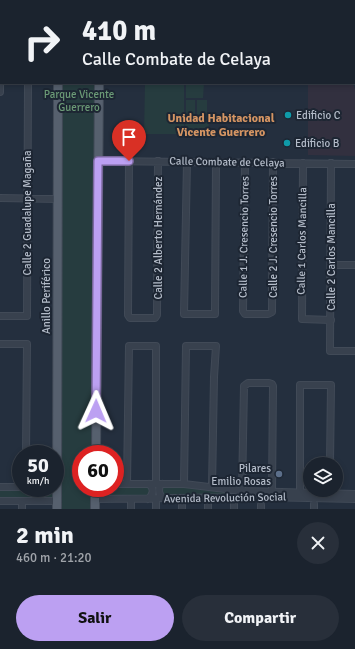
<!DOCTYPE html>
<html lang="es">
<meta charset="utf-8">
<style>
body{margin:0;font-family:Signika,sans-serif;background:#282f3a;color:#f1f3f6;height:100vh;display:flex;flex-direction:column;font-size:15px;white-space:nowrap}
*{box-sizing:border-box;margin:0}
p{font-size:13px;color:#a0a4aa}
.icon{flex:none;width:22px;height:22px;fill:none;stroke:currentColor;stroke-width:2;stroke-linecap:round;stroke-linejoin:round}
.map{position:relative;height:509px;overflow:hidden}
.sheet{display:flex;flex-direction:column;background:#1b232e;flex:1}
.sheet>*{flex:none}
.hud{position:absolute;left:0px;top:0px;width:355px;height:84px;box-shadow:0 2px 6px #0003,0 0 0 1px #39404a;background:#1b232e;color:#f1f3f6;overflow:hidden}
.controls{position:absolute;left:303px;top:457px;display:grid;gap:8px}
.controls a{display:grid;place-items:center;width:40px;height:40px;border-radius:50%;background:#1b232e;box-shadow:0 2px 6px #0003,0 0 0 1px #39404a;font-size:20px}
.speed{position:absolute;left:12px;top:445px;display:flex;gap:8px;font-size:20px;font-weight:700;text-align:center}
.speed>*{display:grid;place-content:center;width:52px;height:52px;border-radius:50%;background:#1b232e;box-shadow:0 2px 6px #0003,0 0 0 1px #39404a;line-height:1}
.speed small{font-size:10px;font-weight:400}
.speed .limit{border:6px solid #d22;background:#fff;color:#111}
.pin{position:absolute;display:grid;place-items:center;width:34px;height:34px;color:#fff;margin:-41px -17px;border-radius:50% 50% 50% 0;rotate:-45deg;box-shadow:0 0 4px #0007}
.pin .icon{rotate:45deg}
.me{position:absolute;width:44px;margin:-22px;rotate:1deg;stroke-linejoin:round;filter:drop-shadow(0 0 3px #0008)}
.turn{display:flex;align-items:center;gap:14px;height:84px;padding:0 16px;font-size:18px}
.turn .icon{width:52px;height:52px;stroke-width:2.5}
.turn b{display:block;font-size:28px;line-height:34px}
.round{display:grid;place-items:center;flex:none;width:42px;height:42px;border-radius:21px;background:#282f3a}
.head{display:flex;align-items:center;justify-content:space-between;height:68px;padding:0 16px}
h1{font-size:24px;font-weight:800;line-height:30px}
.button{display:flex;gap:8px;margin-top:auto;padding:8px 16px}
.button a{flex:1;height:46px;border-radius:24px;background:#bca0f2;color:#111;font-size:16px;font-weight:800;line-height:46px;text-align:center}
.button a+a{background:#282f3a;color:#f1f3f6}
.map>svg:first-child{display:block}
.medical{fill:#32303f}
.green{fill:#263c3f}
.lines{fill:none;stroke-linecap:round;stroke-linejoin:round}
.minor-casing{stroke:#414a57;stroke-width:8}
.major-casing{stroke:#414a57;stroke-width:10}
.minor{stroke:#38414e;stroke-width:6}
.major{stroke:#56606e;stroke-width:8}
.route-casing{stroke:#7a689d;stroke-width:10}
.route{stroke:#bca0f2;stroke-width:7}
.culture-dot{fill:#0f9aa8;stroke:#1d2633;stroke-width:1.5}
.service-dot{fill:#5c6f8a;stroke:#1d2633;stroke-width:1.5}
.labels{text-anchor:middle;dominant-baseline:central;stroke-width:4;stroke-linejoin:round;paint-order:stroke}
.park-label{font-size:11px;fill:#6b9a76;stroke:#1d2633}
.poi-label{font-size:11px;fill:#b4bcc9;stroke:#1d2633;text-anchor:start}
.street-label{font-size:11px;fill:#b4bcc9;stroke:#1d2633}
.neighbourhood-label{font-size:12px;font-weight:bold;fill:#d59563;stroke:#1d2633}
</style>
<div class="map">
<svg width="355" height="509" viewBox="0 0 355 509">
<rect width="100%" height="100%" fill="#242f3e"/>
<path class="medical" d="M308,83L353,84L355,89V156L308,155Z"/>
<path class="green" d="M62,83H97L91,454H81V488H91V509H62Z
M145,83H184V134H144Z
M186,83H204L203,98H186Z
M186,100H195V118H186Z
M197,100H207V118H197Z
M185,119L209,120L208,135H186Z
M183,484L252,494L99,497L100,488H115V485Z
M0,485L21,488H54V498L0,499Z"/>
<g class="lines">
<g class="minor-casing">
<path id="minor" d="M348,0V1
M29,1V0
M131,1V0
M159,1V0
M188,1V0
M217,1V0
M246,1V0
M275,1V0
M304,1V0
M0,41H1
M354,45H355
M354,53H355
M354,69H355
M354,78L355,79
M0,92V65
M99,161L355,164
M129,161L128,315L130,318H155L157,315L158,161
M187,162L184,314H215L216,162
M245,162L243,311L245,314H268L272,312L273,162
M303,163L302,319L331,320
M331,163L330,351H355
M0,198L58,199
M331,265H355
M0,316H27L28,83
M0,344H27L26,454
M115,484H184L242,491L355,494
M127,484L129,346H156V484
M162,484L160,485C158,491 159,495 164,499
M184,484L186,346H216L214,377L212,487
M0,487H21
M242,491L244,386L248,383H269L272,384L273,386L272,492
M300,492V385H331L330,464
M208,498V509
M95,499L261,497L355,499
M148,499C153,495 155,489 149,484
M0,501H57
M314,504V509
M261,505V509
M22,509V501
M131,509V499
M156,509V499
M182,509V499
M234,509V498"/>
</g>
<g class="major-casing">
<path id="major" d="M60,1V0
M100,1V0
M96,454L99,83
M57,509L58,83
M95,509V488"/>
</g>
<use href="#minor" class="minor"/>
<use href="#major" class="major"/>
</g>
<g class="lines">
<g class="route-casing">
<path id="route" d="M96,411L98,161H129"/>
</g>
<use href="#route" class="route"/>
</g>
<g class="culture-dot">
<circle cx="288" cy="115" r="4"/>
<circle cx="287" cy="143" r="4"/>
</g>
<circle class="service-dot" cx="279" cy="474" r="4"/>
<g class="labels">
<g class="park-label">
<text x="79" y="94">Parque Vicente<tspan x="79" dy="13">Guerrero</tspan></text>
</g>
<g class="poi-label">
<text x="296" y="115">Edificio C</text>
<text x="295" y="143">Edificio B</text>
<text x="271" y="468" text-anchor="end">Pilares<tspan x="271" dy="13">Emilio Rosas</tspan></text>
</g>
<g class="street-label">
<text transform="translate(227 162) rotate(1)">Calle Combate de Celaya</text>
<text transform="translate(27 213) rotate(-90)">Calle 2 Guadalupe Magaña</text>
<text transform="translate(244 237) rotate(-89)">Calle 1 J. Cresencio Torres</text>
<text transform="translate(273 237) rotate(-90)">Calle 2 J. Cresencio Torres</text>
<text transform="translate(158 238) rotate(-90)">Calle 2 Alberto Hernández</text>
<text transform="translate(302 241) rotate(-89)">Calle 1 Carlos Mancilla</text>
<text transform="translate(331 257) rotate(-90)">Calle 2 Carlos Mancilla</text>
<text transform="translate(46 296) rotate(-90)">Anillo Periférico</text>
<text transform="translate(225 498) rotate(-1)">Avenida Revolución Social</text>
</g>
<g class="neighbourhood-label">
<text x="221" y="118">Unidad Habitacional<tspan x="221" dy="14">Vicente Guerrero</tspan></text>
</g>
</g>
</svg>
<div class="controls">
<a><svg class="icon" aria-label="layers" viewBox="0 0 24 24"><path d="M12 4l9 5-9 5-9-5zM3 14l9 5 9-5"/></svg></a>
</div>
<div class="speed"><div>50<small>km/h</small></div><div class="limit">60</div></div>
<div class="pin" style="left:129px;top:161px;background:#d93025"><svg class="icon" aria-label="arrive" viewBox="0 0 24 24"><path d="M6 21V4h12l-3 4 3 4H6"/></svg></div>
<svg class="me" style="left:96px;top:411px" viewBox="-20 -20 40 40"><path d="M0-17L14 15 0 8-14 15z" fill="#bca0f2" stroke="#fff" stroke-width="4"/></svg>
<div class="hud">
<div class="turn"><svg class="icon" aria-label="right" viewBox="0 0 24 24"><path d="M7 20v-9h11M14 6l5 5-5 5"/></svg><div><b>410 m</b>Calle Combate de Celaya</div></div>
</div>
</div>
<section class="sheet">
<div class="head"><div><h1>2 min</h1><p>460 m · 21:20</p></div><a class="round"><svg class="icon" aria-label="close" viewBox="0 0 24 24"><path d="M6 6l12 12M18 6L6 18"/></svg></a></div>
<div class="button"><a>Salir</a><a>Compartir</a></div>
</section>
